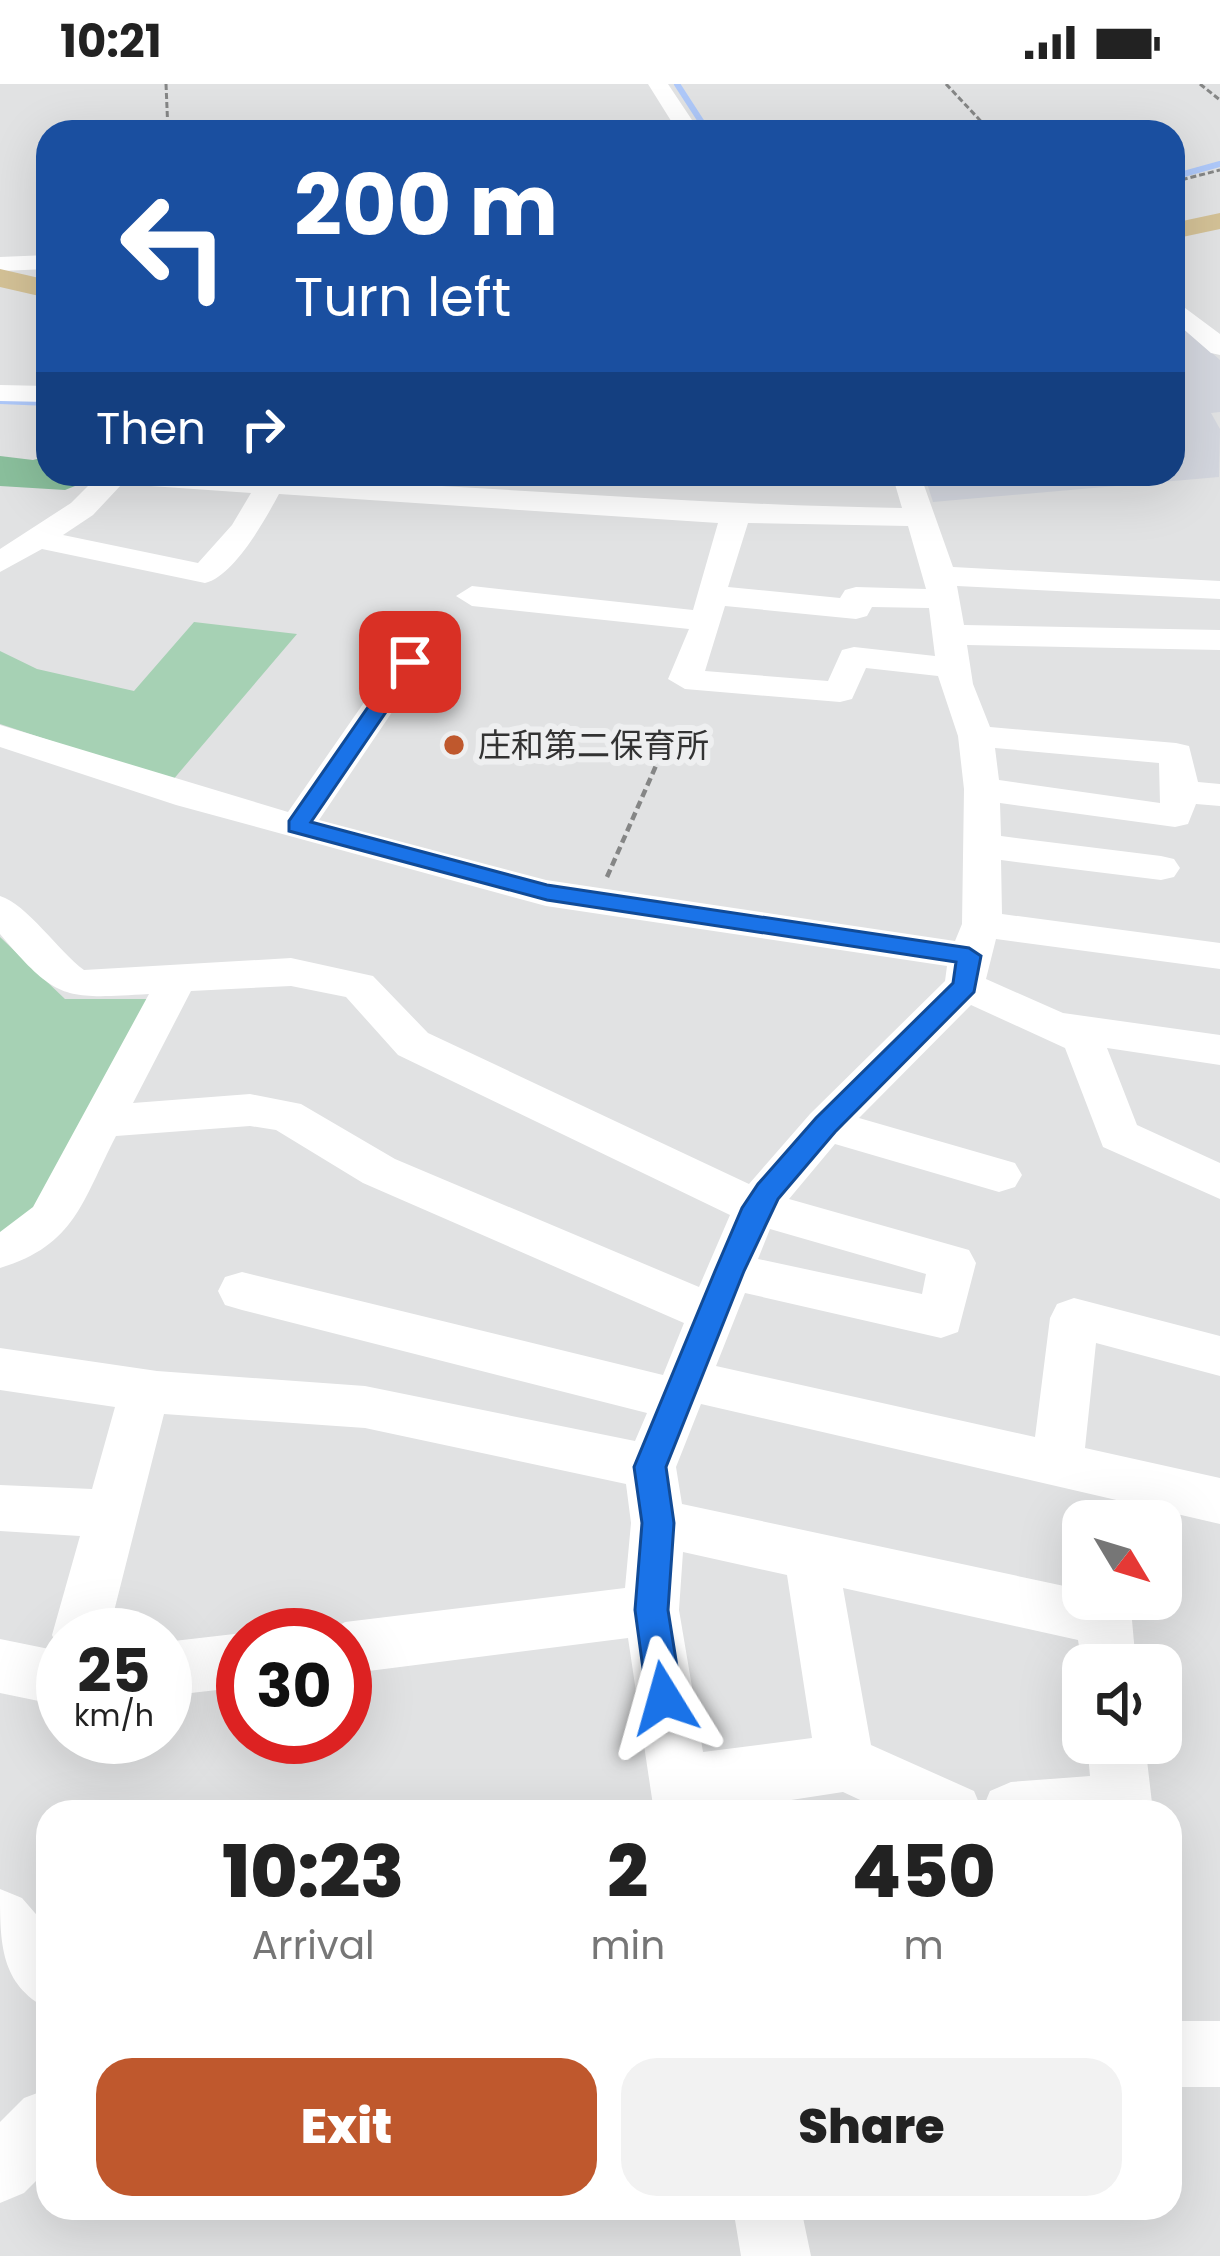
<!DOCTYPE html>
<meta charset="utf-8">
<style>
body{margin:0;font-family:Poppins,"Noto Sans JP",sans-serif;background:#f2f2f2;color:#222;height:100vh;display:flex;flex-direction:column;font-size:45px;white-space:nowrap}
*{box-sizing:border-box;margin:0}
p{font-size:39px;color:#767676}
.icon{flex:none;width:66px;height:66px;fill:none;stroke:currentColor;stroke-width:2;stroke-linecap:round;stroke-linejoin:round}
.map{position:relative;flex:1;overflow:hidden}
.drawer{position:absolute;left:36px;top:1716px;width:1146px;height:420px;display:flex;flex-direction:column;background:#fff;border-radius:36px;box-shadow:0 12px 48px #0002}
.drawer>*{flex:none}
.top-card{position:absolute;left:36px;top:36px;width:1149px;height:366px;border-radius:36px;box-shadow:0 12px 48px #0002;background:#1a4fa0;color:#fff;overflow:hidden}
.needle{width:78px;rotate:128deg}
.controls{position:absolute;left:1062px;top:1416px;display:grid;gap:24px}
.controls a{display:grid;place-items:center;width:120px;height:120px;border-radius:24px;background:#fff;box-shadow:0 12px 48px #0002;font-size:60px}
.speed{position:absolute;left:36px;top:1524px;display:flex;gap:24px;font-size:60px;font-weight:700;text-align:center}
.speed>*{display:grid;place-content:center;width:156px;height:156px;border-radius:50%;background:#fff;box-shadow:0 12px 48px #0002;line-height:1}
.speed small{font-size:30px;font-weight:400}
.speed .limit{border:18px solid #d22;background:#fff;color:#111}
.pin{position:absolute;display:grid;place-items:center;width:102px;height:102px;color:#fff;margin:-51px;border-radius:24px;box-shadow:0 6px 18px #0006}
.me{position:absolute;width:132px;margin:-66px;rotate:352deg;stroke-linejoin:round;filter:drop-shadow(0 0 9px #0008)}
.turn{display:flex;align-items:center;gap:42px;height:252px;padding:0 60px;font-size:54px}
.turn .icon{width:156px;height:156px;stroke-width:2.5}
.turn b{display:block;font-size:84px;line-height:102px}
.then{display:flex;align-items:center;height:114px;padding:0 60px;background:#0003;gap:24px;font-size:45px}
.eta{display:flex;justify-content:space-evenly;align-items:center;height:204px;text-align:center}
.eta b{font-size:72px;font-weight:800;line-height:84px}
.action{display:flex;gap:24px;margin-top:auto;padding:24px 60px}
.action a{flex:1;height:138px;border-radius:36px;background:#bf582d;color:#fff;font-size:48px;font-weight:800;line-height:138px;text-align:center}
.action a+a{background:#f2f2f2;color:#222}
.status{display:flex;justify-content:space-between;align-items:center;height:84px;padding:0 60px;background:#fff;direction:ltr}
.status svg{height:33px;fill:currentColor}
.map>svg:first-child{display:block}
.built{fill:#d3d6de}
.green{fill:#a6d1b4}
.forest{fill:#8abf9c}
.lines{fill:none;stroke-linecap:round;stroke-linejoin:round}
.stream-far1{stroke:#aec8f9;stroke-width:6}
.stream{stroke:#aec8f9;stroke-width:8}
.path-far1{stroke:#858686;stroke-width:3;stroke-dasharray:6 3;stroke-linecap:butt}
.path{stroke:#858686;stroke-width:4.5;stroke-dasharray:8 4.5;stroke-linecap:butt}
.minor{fill:#fff;fill-rule:evenodd}
.major{fill:#d3c196;fill-rule:evenodd}
.route{fill:#1a73e8;stroke:#114b97;stroke-width:3}
.poi-dot{fill:#bf582d;stroke:#eeeff0;stroke-width:4.5}
.labels{text-anchor:middle;dominant-baseline:central;stroke-width:12;stroke-linejoin:round;paint-order:stroke}
.far-poi-label{font-size:33px;fill:#333;stroke:#eeeff0;text-anchor:start}
</style>
<div class="status"><b>10:21</b><svg viewBox="0 0 49 12"><path d="M0 12V9h3v3zM5 12V6h3v6zM10 12V3h3v9zM15 12V0h3v12zM26 1h20v11H26zM47 4h2v5h-2z"/></svg></div>
<div class="map">
<svg width="1220" height="2172" viewBox="0 0 1220 2172">
<rect width="100%" height="100%" fill="#e1e2e3"/>
<path class="built" d="M1173,234L1220,276V328L1211,329L1220,345L1219,393L933,418L924,390H1173Z"/>
<path class="green" d="M194,538L297,550L172,697L0,640V567L37,585L134,607Z
M0,853L65,915H149L20,1160L0,1165Z"/>
<path class="forest" d="M0,372L33,376L48,372V390H105L65,406L0,402Z"/>
<g class="lines">
<path class="stream-far1" d="M677,0L708,48
M1173,93L1220,80"/>
<path class="stream" d="M0,316L48,318"/>
<path class="path-far1" d="M166,0L168,48
M946,0L991,48
M1200,0L1220,16
M1173,98L1220,86"/>
<path class="path" d="M607,793L666,659"/>
<path class="minor" d="M648,0H668L700,48H678Z
M48,171V185L0,187V173Z
M1173,215L1220,250V271L1211,269L1173,236Z
M0,301L48,302V318L0,317Z
M100,390C368,390 634,420 902,424L892,390H920L953,483L1220,497V515L957,502L964,541L1220,546V566L967,561L973,600L990,643L1176,659L1189,662L1198,698L1220,700V722L1196,720L1188,740L1175,743L1000,719L1001,752L1161,772L1174,775L1180,784L1174,793L1161,796L1001,776L1002,830L1220,859V885L996,855L986,895L1063,929L1220,951V981L1107,964L1137,1041L1220,1079V1115L1103,1063L1065,964L971,921L859,1034L1015,1079L1022,1091L1015,1103L999,1108L835,1060L789,1115L969,1166L976,1179L958,1248L941,1254L745,1209L716,1282L1035,1353L1050,1234L1057,1220L1074,1214L1220,1252V1292L1096,1259L1085,1364L1220,1394V1440L701,1320L676,1383L682,1420L1083,1506V1515L1124,1518L1132,1536L1136,1581H1083V1588L1078,1556L843,1504L871,1661L974,1707L982,1726L990,1707L1011,1698L1090,1692L1087,1659H1145L1152,1719L1148,1728H886L843,1708L714,1728H654L628,1554L345,1590V1551H323L345,1538L625,1504L631,1439L626,1400L365,1344L164,1330L108,1551H63V1622L0,1609V1555L59,1567L52,1551L80,1452L0,1447V1401L92,1405L115,1323L0,1306V1264L157,1287L365,1302L635,1357L647,1329L242,1226L225,1221L218,1207L225,1193L242,1188L663,1291L684,1239L363,1099L276,1046L250,1042L116,1052C82,1117 76,1161 0,1184V1148L33,1123L149,910C64,915 57,917 0,850V812C27,820 58,867 84,886L291,874L373,892L428,949L749,1100L810,1030L945,897L947,882L546,822L176,721L0,663V641L288,728L397,571L409,568L426,578L319,736L546,796L955,857L962,840L964,705L958,652L938,592L866,584L852,615L840,618L685,605L668,595L689,545L472,522L456,512L472,502L693,526L718,439L279,410C265,436 234,492 205,499L42,465L0,488V465L71,419ZM122,400L251,409L232,441L198,479L63,451L93,431ZM748,439L908,442L926,505L856,503L845,506L840,514L728,503ZM725,522L856,535L867,532L872,523L929,524L935,572L854,563L842,566L828,597L705,587ZM995,664L1159,679L1160,719L999,696ZM291,902L346,913L398,971L730,1131L699,1203L395,1075L301,1020L250,1010L133,1019L191,907ZM770,1145L926,1190L922,1210L758,1175ZM683,1468L787,1491L812,1654L703,1668L679,1526Z
M243,1549L247,1551H243V1603L165,1612V1558Z
M0,1805L22,1814L48,1844V1925C0,1900 0,1860 0,1805Z
M1170,1937H1220V2003H1170Z
M48,2005V2085L24,2109L0,2119V2038L24,2014Z
M733,2124H801L811,2172H741Z"/>
<path class="major" d="M1220,129V145L1173,155V139Z
M0,185L48,196V214L0,203Z"/>
</g>
<path class="route" d="M410,572L420,578L311,738L547,801L969,864L981,872L974,908L835,1048L778,1115L744,1187L666,1383L674,1439L668,1526L682,1614L676,1625L664,1630L652,1625L647,1614L635,1526L642,1439L634,1383L715,1187L742,1124L758,1100L816,1034L953,899L956,878L547,816L289,747V737L402,574Z"/>
<circle class="poi-dot" cx="454" cy="661" r="12"/>
<g class="labels">
<g class="far-poi-label">
<text x="478" y="661">庄和第二保育所</text>
</g>
</g>
</svg>
<div class="controls">
<a><svg class="needle" viewBox="-14 -14 28 28"><path d="M0-13l5 13h-10z" fill="#e53935"/><path d="M0 13l5-13h-10z" fill="#767676"/></svg></a>
<a><svg class="icon" aria-label="sound" viewBox="0 0 24 24"><path d="M4 9h4l5-4v14l-5-4H4zM17 9q2 3 0 6"/></svg></a>
</div>
<div class="speed"><div>25<small>km/h</small></div><div class="limit">30</div></div>
<div class="pin" style="left:410px;top:578px;background:#d93025"><svg class="icon" aria-label="arrive" viewBox="0 0 24 24"><path d="M6 21V4h12l-3 4 3 4H6"/></svg></div>
<svg class="me" style="left:664px;top:1614px" viewBox="-20 -20 40 40"><path d="M0-17L14 15 0 8-14 15z" fill="#1a73e8" stroke="#fff" stroke-width="4"/></svg>
<div class="top-card">
<div class="turn"><svg class="icon" aria-label="left" viewBox="0 0 24 24"><path d="M17 20v-9H6M10 6l-5 5 5 5"/></svg><div><b>200 m</b>Turn left</div></div>
<div class="then">Then<svg class="icon" aria-label="right" viewBox="0 0 24 24"><path d="M7 20v-9h11M14 6l5 5-5 5"/></svg></div>
</div>
<section class="drawer">
<div class="eta">
<div><b>10:23</b><p>Arrival</p></div>
<div><b>2</b><p>min</p></div>
<div><b>450</b><p>m</p></div>
</div>
<div class="action"><a>Exit</a><a>Share</a></div>
</section>
</div>
